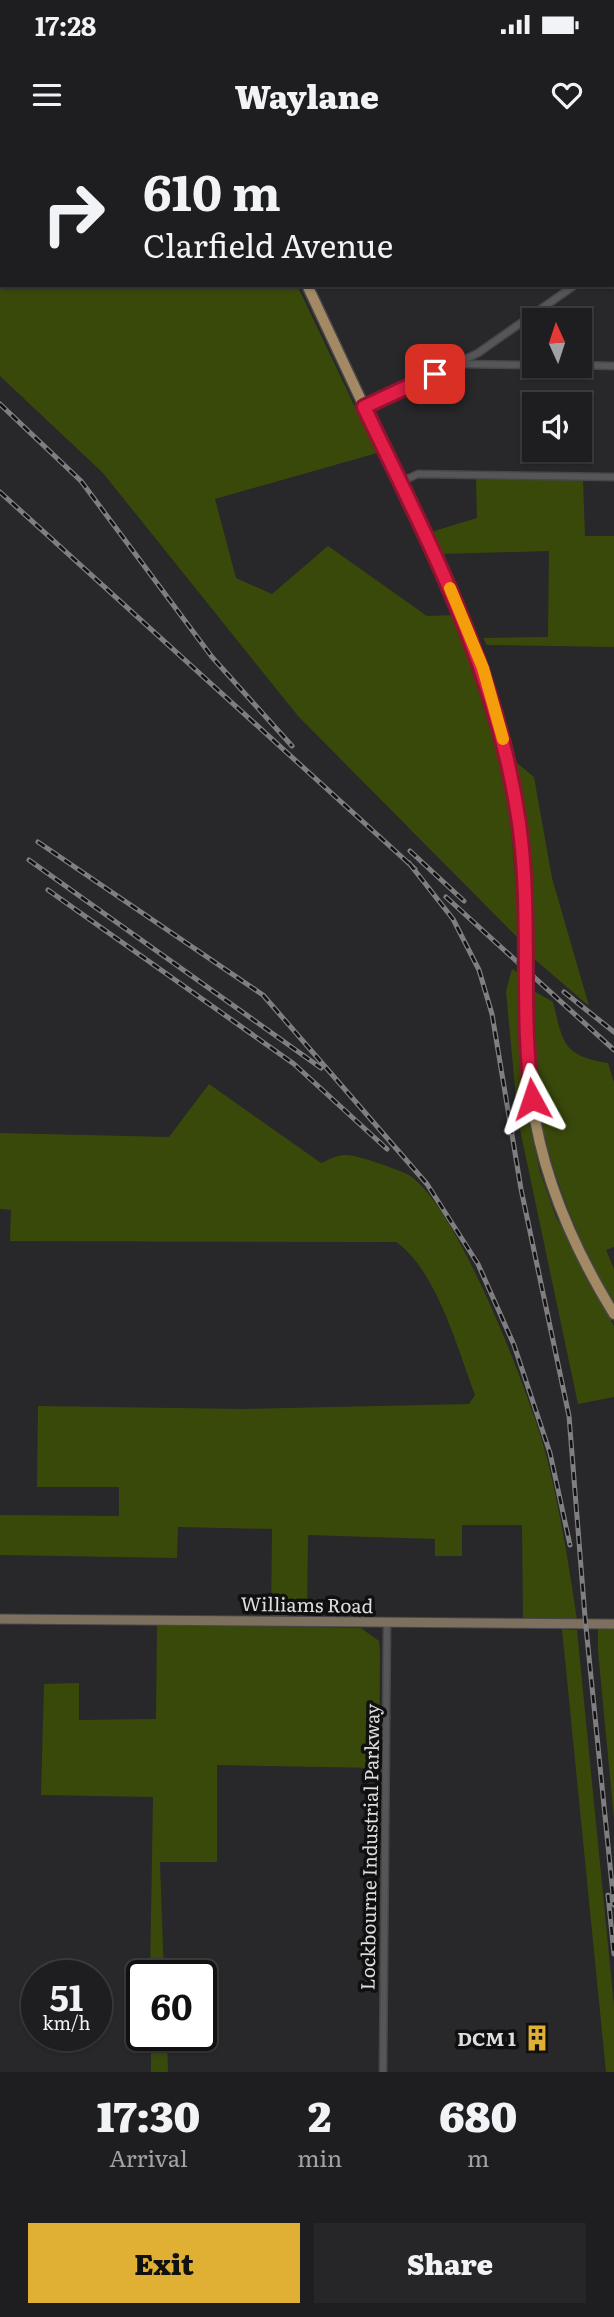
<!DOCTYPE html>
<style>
body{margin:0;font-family:Literata,serif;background:#262629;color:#f1f3f6;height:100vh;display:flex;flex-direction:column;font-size:26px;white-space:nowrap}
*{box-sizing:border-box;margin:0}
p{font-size:23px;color:#a1a2a5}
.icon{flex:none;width:38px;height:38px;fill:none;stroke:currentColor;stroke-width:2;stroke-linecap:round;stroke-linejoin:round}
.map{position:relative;height:1932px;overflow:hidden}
.details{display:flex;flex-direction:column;background:#1e1d20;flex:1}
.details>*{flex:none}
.banner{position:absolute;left:0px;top:0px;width:614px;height:147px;box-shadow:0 2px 5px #0004,0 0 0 2px #3c3b3e;background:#1e1d20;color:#f1f3f6;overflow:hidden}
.needle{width:46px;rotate:357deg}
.tools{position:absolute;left:522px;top:168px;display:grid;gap:14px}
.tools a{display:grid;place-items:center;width:70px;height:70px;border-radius:0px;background:#1e1d20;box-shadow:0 2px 5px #0004,0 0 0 2px #3c3b3e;font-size:35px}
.speed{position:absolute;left:21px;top:1820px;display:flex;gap:14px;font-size:35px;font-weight:700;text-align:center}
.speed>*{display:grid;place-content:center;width:91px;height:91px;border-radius:50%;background:#1e1d20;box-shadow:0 2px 5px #0004,0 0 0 2px #3c3b3e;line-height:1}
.speed small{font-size:18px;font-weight:400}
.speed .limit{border:4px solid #111;border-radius:10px;background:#fff;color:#111}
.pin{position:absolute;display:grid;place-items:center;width:60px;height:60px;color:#fff;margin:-30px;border-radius:14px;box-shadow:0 4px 10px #0006}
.me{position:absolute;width:77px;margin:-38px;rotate:355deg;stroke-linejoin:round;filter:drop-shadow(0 0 5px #0008)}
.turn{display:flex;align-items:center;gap:24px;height:147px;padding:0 28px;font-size:32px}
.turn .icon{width:91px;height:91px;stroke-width:2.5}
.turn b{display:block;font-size:49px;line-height:60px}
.eta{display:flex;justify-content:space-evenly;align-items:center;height:119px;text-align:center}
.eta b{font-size:42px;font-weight:800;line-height:49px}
.primary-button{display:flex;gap:14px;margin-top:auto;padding:14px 28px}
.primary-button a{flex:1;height:80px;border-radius:0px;background:#e0b034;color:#111;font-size:28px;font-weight:800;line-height:80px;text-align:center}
.primary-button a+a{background:#262629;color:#f1f3f6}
.status{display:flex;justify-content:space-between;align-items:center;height:49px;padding:0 35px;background:#1e1d20;direction:ltr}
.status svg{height:19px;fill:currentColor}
header{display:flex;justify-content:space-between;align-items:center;height:91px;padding:0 28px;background:#1e1d20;font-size:32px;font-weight:800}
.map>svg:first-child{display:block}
.green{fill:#39490a}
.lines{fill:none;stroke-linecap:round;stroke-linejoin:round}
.street-casing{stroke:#464647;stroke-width:9}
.secondary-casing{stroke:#464647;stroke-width:11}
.primary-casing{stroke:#464647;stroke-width:13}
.street{stroke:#565658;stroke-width:6}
.secondary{stroke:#7d705e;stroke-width:9}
.primary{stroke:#a38a65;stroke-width:10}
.rail-casing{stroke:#7f7e80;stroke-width:5}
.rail{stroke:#101011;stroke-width:2.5;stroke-dasharray:8;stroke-linecap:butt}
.primary-bridge-casing{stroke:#464647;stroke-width:13;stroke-linecap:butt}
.primary-bridge{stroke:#a38a65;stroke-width:10}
.route-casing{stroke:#92132f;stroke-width:18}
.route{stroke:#e11d48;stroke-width:12}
.slow{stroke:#f59e0b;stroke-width:12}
.labels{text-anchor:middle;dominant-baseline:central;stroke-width:7;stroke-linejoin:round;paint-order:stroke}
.street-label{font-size:19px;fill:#dededf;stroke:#101011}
.poi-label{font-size:19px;font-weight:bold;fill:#dededf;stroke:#101011;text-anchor:end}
</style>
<div class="status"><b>17:28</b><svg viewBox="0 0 49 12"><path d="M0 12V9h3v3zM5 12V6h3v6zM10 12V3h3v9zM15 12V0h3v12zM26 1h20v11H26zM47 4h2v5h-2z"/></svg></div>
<header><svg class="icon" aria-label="menu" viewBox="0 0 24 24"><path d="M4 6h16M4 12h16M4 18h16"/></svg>Waylane<svg class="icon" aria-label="heart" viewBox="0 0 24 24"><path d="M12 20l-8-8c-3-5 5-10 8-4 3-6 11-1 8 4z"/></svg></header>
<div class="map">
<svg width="614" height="1932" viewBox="0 0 614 1932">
<rect width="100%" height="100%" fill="#28272a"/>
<path class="green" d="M0,0H229L2,2V145H297L377,313L215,359L236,438L272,454L328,406L427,476L453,475L496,601L510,674L520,800L298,576L103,333L0,236Z
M476,339L583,340L585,396H614V507L487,505L483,498L548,497L549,411L440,414L431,392L477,378Z
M516,622L534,637L552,738L589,866L533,818L528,713Z
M512,829L519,833L526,969L540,1032L556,1077L614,1186V1257L578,1264L518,980L506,851Z
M534,851L553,862C563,903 563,916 608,923L614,943V1107L606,1110L614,1129V1162C581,1111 549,1028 539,968C533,930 535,890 534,851Z
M209,944L321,1023C328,1020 339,1014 346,1015C360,1016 394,1028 407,1034C457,1062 532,1260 547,1318C560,1371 569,1425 577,1480L523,1479L522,1385H462V1416H435V1399L308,1395L307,1476L271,1477L272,1389L178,1387L177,1418L0,1415V1375L119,1376V1347H37L38,1266L245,1269L469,1264L475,1255C458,1210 436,1129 396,1102L10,1101L11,1070L0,1069V993L169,997Z
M157,1483L361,1488L379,1501L380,1511L379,1628L217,1625V1722H160L164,1836H150L153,1657L41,1655L44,1544L79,1543V1580L156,1579Z
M562,1489L577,1490L614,1866V1932H606Z
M598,1489H614V1679L598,1511Z
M151,1895H167L168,1932H151Z"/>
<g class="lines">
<g class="street-casing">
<path id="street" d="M531,0V2
M612,23H614
M612,123H614
M459,224L534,225
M579,225L614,226
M364,267L478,213L575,145
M400,342L418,334L614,337
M383,1932L387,1482"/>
</g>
<g class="secondary-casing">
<path id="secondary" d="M0,1479L614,1484"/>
</g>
<g class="primary-casing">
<path id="primary" d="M239,0V2
M307,145L460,471L483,528L506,611L519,684L526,802
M527,852C528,888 527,924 532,960C542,1036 574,1109 614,1174"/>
</g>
<use href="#street" class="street"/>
<use href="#secondary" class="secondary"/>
<use href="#primary" class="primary"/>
<g class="rail-casing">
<path id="rail" d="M0,264L81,341L212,517L292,606
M0,352L415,729
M38,702L263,855L427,1044L478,1124L514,1205L550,1313L570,1405
M410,711L464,761
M29,720L321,928
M409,723L453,779L479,830L492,874L521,1049L569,1276L585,1477L614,1765
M48,750L294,924L387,1009
M446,757L614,910
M564,852L614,892
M608,1755L614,1814"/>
</g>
<use href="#rail" class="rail"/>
<g class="primary-bridge-casing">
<path id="primary-bridge" d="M526,802L527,852"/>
</g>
<use href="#primary-bridge" class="primary-bridge"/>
</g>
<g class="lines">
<g class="route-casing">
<path id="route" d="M435,234L364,267C430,405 497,530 519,683C532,775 520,868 532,959"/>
</g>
<use href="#route" class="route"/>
<path class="slow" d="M450,448L483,528L503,599"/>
</g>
<defs>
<g id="building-bare" transform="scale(2.1)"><path d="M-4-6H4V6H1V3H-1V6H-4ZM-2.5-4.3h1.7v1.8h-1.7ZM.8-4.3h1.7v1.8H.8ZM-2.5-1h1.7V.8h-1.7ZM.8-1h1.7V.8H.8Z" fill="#e0b034" stroke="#101011" stroke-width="2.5" paint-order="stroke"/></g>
</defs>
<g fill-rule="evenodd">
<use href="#building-bare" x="537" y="1898"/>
</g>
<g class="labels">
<g class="street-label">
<text transform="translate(307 1464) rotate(1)">Williams Road</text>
<text transform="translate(369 1707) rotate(-89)">Lockbourne Industrial Parkway</text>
</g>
<g class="poi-label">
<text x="516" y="1898">DCM 1</text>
</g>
</g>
</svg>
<div class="tools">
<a><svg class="needle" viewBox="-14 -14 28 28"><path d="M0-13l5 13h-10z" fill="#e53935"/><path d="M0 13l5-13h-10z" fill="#a1a2a5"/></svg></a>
<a><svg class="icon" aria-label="sound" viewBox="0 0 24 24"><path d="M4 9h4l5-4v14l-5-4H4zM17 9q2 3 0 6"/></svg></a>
</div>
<div class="speed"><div>51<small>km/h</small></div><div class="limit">60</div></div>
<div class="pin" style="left:435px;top:234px;background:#d93025"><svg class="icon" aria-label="arrive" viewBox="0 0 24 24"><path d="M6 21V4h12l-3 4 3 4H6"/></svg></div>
<svg class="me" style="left:532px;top:959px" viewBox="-20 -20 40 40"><path d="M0-17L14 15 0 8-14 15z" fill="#e11d48" stroke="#fff" stroke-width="4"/></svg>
<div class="banner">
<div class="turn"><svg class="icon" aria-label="right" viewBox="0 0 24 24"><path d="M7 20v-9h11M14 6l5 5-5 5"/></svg><div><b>610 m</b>Clarfield Avenue</div></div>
</div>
</div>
<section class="details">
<div class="eta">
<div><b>17:30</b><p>Arrival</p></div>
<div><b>2</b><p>min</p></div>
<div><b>680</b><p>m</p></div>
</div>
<div class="primary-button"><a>Exit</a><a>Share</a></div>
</section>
